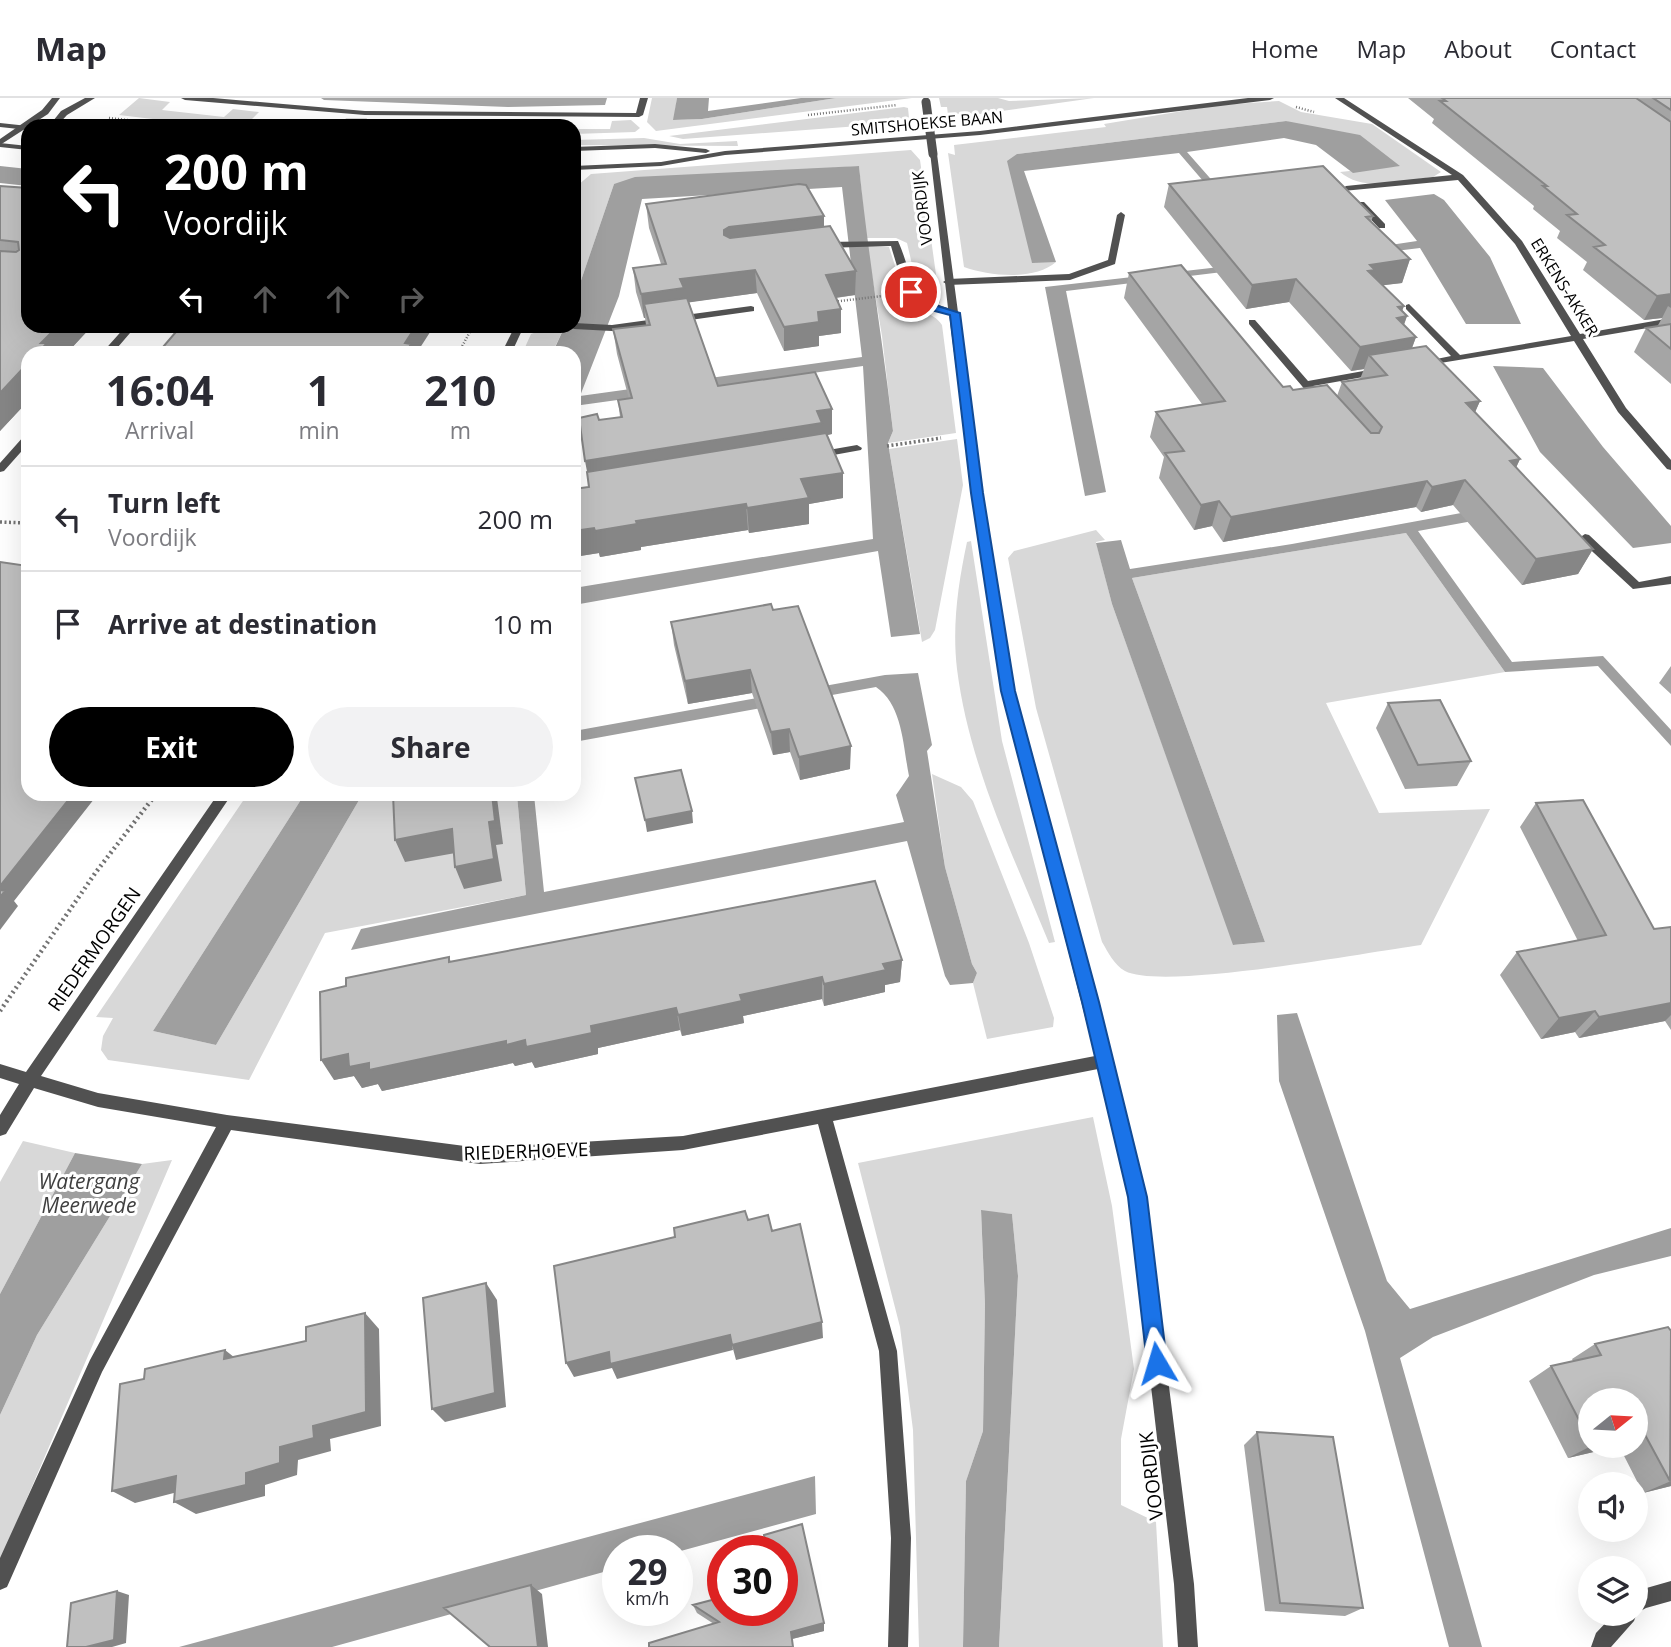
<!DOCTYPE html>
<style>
body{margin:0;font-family:"Open Sans",sans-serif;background:#f2f2f3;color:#2b2b33;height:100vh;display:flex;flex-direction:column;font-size:26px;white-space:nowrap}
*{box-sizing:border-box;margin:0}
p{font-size:23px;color:#7c7c81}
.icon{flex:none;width:38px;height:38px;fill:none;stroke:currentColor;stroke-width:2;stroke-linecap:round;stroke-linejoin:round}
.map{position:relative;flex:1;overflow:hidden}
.details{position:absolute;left:21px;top:248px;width:560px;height:455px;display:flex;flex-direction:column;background:#fff;border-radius:21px;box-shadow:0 7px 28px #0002}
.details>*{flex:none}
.banner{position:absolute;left:21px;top:21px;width:560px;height:214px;border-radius:21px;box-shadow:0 7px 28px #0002;background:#000;color:#fff;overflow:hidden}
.needle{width:46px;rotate:72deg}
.buttons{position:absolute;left:1578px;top:1290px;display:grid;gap:14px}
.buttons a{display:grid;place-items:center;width:70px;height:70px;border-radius:50%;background:#fff;box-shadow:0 7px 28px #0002;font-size:35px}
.speed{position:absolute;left:602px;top:1437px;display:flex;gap:14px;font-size:35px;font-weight:700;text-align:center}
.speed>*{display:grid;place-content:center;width:91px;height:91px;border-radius:50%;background:#fff;box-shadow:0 7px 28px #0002;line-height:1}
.speed small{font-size:18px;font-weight:400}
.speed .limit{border:10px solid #d22;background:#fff;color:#111}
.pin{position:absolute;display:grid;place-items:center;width:60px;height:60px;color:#fff;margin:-30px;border:4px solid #fff;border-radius:50%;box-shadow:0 2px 7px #0007}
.me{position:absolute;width:77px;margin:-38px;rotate:353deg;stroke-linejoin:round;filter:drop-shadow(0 0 5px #0008)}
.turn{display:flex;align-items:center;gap:24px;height:147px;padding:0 28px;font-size:32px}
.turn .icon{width:91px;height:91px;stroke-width:2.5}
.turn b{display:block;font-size:49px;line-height:60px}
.lanes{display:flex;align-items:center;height:66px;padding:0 28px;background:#0003;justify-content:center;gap:35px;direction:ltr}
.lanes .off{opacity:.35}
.eta{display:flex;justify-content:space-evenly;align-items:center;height:119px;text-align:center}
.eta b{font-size:42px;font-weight:700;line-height:49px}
.primary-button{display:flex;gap:14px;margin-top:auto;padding:14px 28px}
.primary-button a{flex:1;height:80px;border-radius:42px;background:#000;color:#fff;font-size:28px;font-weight:700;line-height:80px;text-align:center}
.primary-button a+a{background:#f2f2f3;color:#2b2b33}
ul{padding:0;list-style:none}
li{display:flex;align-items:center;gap:21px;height:105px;padding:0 28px;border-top:2px solid #e1e1e2}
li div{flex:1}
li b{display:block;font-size:26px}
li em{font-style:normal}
header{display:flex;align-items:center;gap:42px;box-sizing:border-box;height:98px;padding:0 35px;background:#fff;border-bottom:2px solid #e1e1e2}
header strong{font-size:33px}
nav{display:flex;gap:38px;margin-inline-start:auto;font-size:24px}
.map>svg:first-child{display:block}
.green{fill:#d8d8d8}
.water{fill:#9f9f9f;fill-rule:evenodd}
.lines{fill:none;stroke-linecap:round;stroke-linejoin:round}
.path-far2{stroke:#737373;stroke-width:2.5;stroke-dasharray:1 2;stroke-linecap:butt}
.path-far1{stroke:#737373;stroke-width:3.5;stroke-dasharray:2 2.5;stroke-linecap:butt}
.path{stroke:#737373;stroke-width:4.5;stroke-dasharray:2 3.5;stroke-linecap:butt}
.service{fill:#515151;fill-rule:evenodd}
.minor{fill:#515151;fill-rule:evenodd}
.tertiary{fill:#515151;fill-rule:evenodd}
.minor-bridge{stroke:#515151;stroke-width:9}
.wall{fill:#a5a5a5;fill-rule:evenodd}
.shaded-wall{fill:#868686}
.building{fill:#c0c0c0;stroke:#868686;stroke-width:2}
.route{fill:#1a73e8;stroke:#114b97;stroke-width:2}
.labels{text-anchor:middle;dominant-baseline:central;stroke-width:6;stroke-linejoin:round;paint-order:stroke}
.far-street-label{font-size:16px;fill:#000;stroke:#fff}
.street-label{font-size:19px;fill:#000;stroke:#fff}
.water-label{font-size:21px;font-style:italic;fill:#404040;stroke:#fff}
</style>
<header>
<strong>Map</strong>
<nav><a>Home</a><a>Map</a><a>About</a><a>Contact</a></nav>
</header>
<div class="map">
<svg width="1671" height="1549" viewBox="0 0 1671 1549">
<rect width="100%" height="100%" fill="#fff"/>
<path class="green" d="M139,0L170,4L162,12L224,19L233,11L259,14L251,22L341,28L346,20H367L365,25H376L374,28H212L119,17Z
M652,0H677L674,22L702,21L836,0H912L656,33L647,24Z
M939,0H998L1009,3L1094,0L973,17L970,15L948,17L947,9H941Z
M1279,3L1301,14L1372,26L1441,74L1433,79C1405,82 1364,95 1340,74L1398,68L1286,23L1017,56L1032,164H1056C1034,183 990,178 964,169L948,55L955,57L954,47L1106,29L1104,26L1219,7Z
M904,9L908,10L909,20L886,22V26L683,41L669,38Z
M631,22L640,30L635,34L574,36V31H610L612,23Z
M644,40L680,46L737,43L738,48L574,47V42Z
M911,52L920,62L940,205C915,197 913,168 907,145L896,140H866L859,68L614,86L574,203V101L577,88L591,76Z
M867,148L889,149L906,202C916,215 933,213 942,227L956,335L888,345L893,333L882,238Z
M545,231L563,232L552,255L522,256L531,236Z
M957,341L963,387L935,532L930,540L922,544L889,351Z
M1096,432L1105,442L1096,444L1112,506L1234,847L1265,844L1132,480L1406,435L1505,574L1326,605L1379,715L1490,711L1421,847C1368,854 1163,893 1125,873C1114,867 1108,854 1102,844L1036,610L1008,460L1014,453Z
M971,443L1002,643L1055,844L1049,845C1013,757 969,667 957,571C952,528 958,486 967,444Z
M932,676L961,689L973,703L1029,845L1054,920L1053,929L987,941L973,885L977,875L972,866L945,769Z
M247,697H304L153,933L216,947L362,697H517L526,797L325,835L249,982L108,962L101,952L103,938L113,920L96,919Z
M1093,1019L1112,1108L1134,1271L1121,1341V1407L1156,1424L1163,1549H999L1018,1178L1012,1116L981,1113L985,1206L983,1333L966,1383L963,1549H919L913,1332L900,1229L858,1065Z
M23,1043L75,1055L0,1196V1084Z
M172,1062L0,1463V1317L37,1237L142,1066Z"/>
<path class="water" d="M677,0H709L708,13L801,0H836L702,21L673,22Z
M1286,23L1360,37L1400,68L1353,75L1316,47L1284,40L1187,54L1283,163L1417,143L1385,102L1434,96L1444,102L1490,159L1521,226H1466L1420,150L1066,193L1106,394L1085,398L1045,189L1272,163L1179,55L1024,73L1056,164L1032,165L1007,63L1017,56Z
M0,68L28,71V88L0,85Z
M859,68C868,157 883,244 893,333L888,345L920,536L891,539L878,453L574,507V490L873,441L863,268L574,308V256H552L565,228H574V203L614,86L635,79ZM842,89L862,259L580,298L619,198L642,101Z
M1493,268L1543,270L1603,349L1671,428V445L1633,450L1540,354Z
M1543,400L1544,410L1418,433L1512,564L1603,558L1671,632V648L1598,568L1505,574L1406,435L1132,480L1265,844L1233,847L1112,506L1096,445L1121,442L1130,471L1292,446Z
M918,575L932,647L927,653L945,769L972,866L977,875L973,885L950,887L945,878L907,743L351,852L361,831L526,797L517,697H534L544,794L904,724L896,697L909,678C903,649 903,607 876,589L574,644V633L885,577Z
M304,697H362L216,947L153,933Z
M1297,915L1387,1183L1410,1211L1671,1130V1158L1594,1177L1433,1239L1400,1260L1482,1549H1449L1365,1233L1279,983L1277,917Z
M75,1055L142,1066L37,1237L0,1317V1196Z
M981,1112L1012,1116L1018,1178L999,1549H963L966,1383L983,1333L985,1206Z
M815,1378L816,1416L677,1454L618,1452V1470L332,1549H179Z"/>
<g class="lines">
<path class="path-far2" d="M1296,9L1314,14
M808,17L897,7
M109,20L173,27
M832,204L882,198
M458,256L473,228"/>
<path class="path-far1" d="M887,348L941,340
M0,424L28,425"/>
<path class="path" d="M0,913L96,774L156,696"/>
<path class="service" d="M1121,114L1125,117L1115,166L1070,182L948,187L943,184L948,181L1069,176L1108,162L1117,117Z"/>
<path class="minor" d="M52,0H60L48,16L0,47V41L42,12Z
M85,0H95L67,17L57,28H49L61,13Z
M181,0H213L365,13L636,15L640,0H648L643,17L639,19L365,17L185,2Z
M1335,0H1344L1463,77L1522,143L1580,236L1671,220V226L1583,241L1626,310L1671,362V372L1667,371L1618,314L1574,243L1422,268V264L1451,258L1406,211V207L1409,206L1460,257L1571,238L1515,146L1458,82L1343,93L1342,91L1346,88L1452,77Z
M930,54L937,56L982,395L1014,593L1098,903L1145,1099L1194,1486L1198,1549H1178L1174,1486L1129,1099L1098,971L833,1023L897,1253L911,1440L908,1549H888L891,1440L879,1253L818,1026L683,1052L480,1066L231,1032L102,1274L7,1489L0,1492V1460L90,1262L216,1029L98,1009L34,990L6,1036L0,1038V1017L19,986L0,980V966L26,974L218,696H232L41,978L98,995L227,1017L480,1050L683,1038L1095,958L1002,593L972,395L949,216C906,204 903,188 891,148L823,150L819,147L823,144L898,143C913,176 907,198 948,210Z
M1358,104H1364L1385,126V130H1379L1358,108Z
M751,208L754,209V213L612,233L574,231L569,228H574V225L612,227Z
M1249,222H1255L1308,283L1380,270L1385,273L1380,276L1313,288L1316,292L1315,294H1307L1249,226Z
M126,228H136L112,256H101Z
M515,228H524L511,256H501Z
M28,337V346L4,373L0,374V365L24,338Z
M857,347L862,350L861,352L817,360L812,357L817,354Z
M1585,436L1589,437L1639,484L1671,478V486L1633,491L1581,443L1579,440Z
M1671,1483V1503L1646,1510L1637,1515L1634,1523L1611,1549H1591L1596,1535L1614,1516H1636V1493Z"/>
<path class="tertiary" d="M1248,0H1274L1270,2L980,37L725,57L661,68L574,72V68L661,64L725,53L980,33Z
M0,25L28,28H29L28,32L0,29Z
M0,45L28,48V52L0,49Z
M655,46L706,51L710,53L706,55L655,50L574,53V49Z"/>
<path class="minor-bridge" d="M926,4L933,56"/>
</g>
<path class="wall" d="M321,0H607L605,7L508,9L324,2Z
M1408,0H1671V286L1634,254L1646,230L1657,229L1662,220L1644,222L1583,172L1587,164L1557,140L1560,133L1533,111L1534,108L1432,25L1434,21Z
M1169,86L1373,118L1371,124L1410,161L1402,185L1383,187L1407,218L1404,227L1416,239L1412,250L1480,303L1475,314L1520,361L1516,370L1593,451L1578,476L1522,487L1453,407L1421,414L1416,409L1223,444L1212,428L1194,432L1159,380L1164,359L1150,339L1156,314L1202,306L1124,200L1129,175L1283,289L1293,292L1337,298L1342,284L1360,281L1364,271L1351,273L1289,204L1246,211L1164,109Z
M0,88L92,228L66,256H28V303L0,333Z
M646,106L824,118V129L855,197L836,200L841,235L819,238V248L784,253L757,195L689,204L718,288L832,336L827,337L843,400L809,406V426L749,435L748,432L641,449V452L600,459L599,455L574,459V391L589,389L587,374L599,322L620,319L618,302L629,301L617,256L613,231L646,227L645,220H644L636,194L633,170L661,166L649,130Z
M773,512L850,671L800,682L790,654L773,657L752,595L688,606L674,547L671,524Z
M1671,568V596L1659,585Z
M1388,605L1471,663L1457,688L1405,691L1376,630Z
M1536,705L1654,831L1671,829V932L1665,923L1579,940L1575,934L1541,941L1500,877L1517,854L1578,843L1520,729Z
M449,859L451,864L902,862L900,884L885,887V894L824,908L822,901L743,918L744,925L682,938L680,932L598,950V956L535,970L532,964L515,968L513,965L382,993L378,986L362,990L354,978L334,982L346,888Z
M1671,1233V1388L1643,1395L1619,1348L1568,1360L1529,1283L1551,1268L1573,1263L1572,1261L1595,1246ZM1591,1302H1636V1348H1591Z
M1257,1334L1363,1510L1345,1518L1265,1513L1244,1347Z
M693,1507L824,1525V1533L792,1541L714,1526L697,1515Z"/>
<path class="shaded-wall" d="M824,118V141L725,156L724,132L729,129Z
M1410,161L1402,185L1369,189L1370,167Z
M755,172L757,195L685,205L644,206L645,220H644L641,196L680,181Z
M856,173L855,197L826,201V177Z
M1296,181L1289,204L1246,211L1252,187Z
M1671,196V210L1668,208L1662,220L1644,222L1657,198Z
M1404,208L1400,219L1407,218L1398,242L1416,239L1407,263L1369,257L1364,271L1351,273L1360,249L1398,209Z
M841,211V235L819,238V248L784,253V229L818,214Z
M58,228H92L66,256H37L41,245Z
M416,228H434L416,256H405V245Z
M28,265V303L0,333V295Z
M1480,303L1469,328L1466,305Z
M832,311V336L590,389L585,363L817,313Z
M1520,361L1508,386L1510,363Z
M843,375V400L809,406V426L749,435L747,410L801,381Z
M1465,382L1453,407L1421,414L1432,389Z
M1427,383L1416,409L1223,444L1231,419Z
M1219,403L1212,428L1194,432L1201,407Z
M746,406L748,432L641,449V452L600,459L599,455L574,459V433Z
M1593,451L1578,476L1522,487L1536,461Z
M750,572L752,595L688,606L685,583Z
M789,631L790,654L773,657L771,634Z
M851,648L850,671L800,682L799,659Z
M73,696H98L14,803L18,808L0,832V788Z
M492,696H496L497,700L503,746L496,747L502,783L464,791L455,769L489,724Z
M692,713L693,725L647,734L645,722Z
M452,731L461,754L405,764L395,742Z
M902,862L900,884L885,887V894L824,908V886L883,866Z
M822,879V901L743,918L744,925L682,938L678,917L740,897Z
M1671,905V917L1665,923L1579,940L1599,919Z
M676,910L680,932L598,950V956L535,970L532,964L515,968L513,965L382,993L378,986L362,990L354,978L334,982L321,962L348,956L369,965L506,943L591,928Z
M1595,913L1575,934L1541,941L1559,920Z
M486,1185L497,1202L506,1309L445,1324L432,1311Z
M365,1215L379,1231L381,1328L330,1341L331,1353L298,1362L297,1377L265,1387V1398L196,1416L174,1404L246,1375L280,1349L313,1328Z
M822,1224L823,1240L736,1262L732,1247Z
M730,1237L733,1252L617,1281L612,1270L574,1279L566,1265L609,1254Z
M225,1252L244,1267L224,1261Z
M1591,1348H1619L1568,1360Z
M176,1378L197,1389L135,1405L112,1393Z
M1671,1383V1388L1643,1395Z
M531,1487L542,1496L548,1549H538Z
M117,1493L129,1497L126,1545L112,1549H86Z
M824,1525V1533L792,1541L791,1534Z"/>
<path class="building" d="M1442,0H1636L1671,24V196L1657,198L1594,149L1605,147L1567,117L1577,116L1543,88H1547L1440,3H1446Z
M1653,0H1671V12Z
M1323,68L1373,118L1366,119L1410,161L1370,167L1375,172L1368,173L1404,208L1398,209L1407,218L1397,220L1416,239L1360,249L1296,181L1252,187L1169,86Z
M799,86L806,87L824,118L729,129L724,132V137L730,140L830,128L856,173L826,177L841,211L818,214L819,224L784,229L755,172L680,181L684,190L641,196L633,170L666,166L646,106Z
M0,88L28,90V228H58L41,245H47L37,256H28V265L0,295V153L16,154L19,152L18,144L0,142Z
M1181,167L1283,289L1290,288L1293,292L1327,287L1371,335H1379L1382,329L1342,284L1387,277L1369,257L1426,248L1480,303L1466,305L1520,361L1510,363L1593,451L1536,461L1465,382L1432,389L1427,383L1231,419L1219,403L1201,407L1165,355L1184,353L1156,314L1225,303L1129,175Z
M687,200L718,288L815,274L832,311L817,313L822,325L585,363L579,320L597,316L599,322L622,319L618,302L632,300L613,231L650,227L644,206Z
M1671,226V251L1646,230Z
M181,228H416L405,245L411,246L405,256H157Z
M826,335L843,375L801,381L809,400L747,410L746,406L636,423L637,426L595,433L594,430L574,433V391L589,389L587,374Z
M0,464L28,468V696H73L0,788Z
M771,506L773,512L798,508L851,648L799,659L789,631L771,634L750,572L685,583L671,524Z
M1440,602L1471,663L1418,667L1388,605Z
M681,672L692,713L645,722L635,680Z
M393,696H492L495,723L489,724L494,761L455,769L452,731L395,742Z
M1583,702L1654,831L1671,829V905L1599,919L1595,913L1559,920L1517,854L1606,837L1536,705Z
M875,783L902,862L883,866L886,872L824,886L822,879L740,897L742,903L678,917L676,910L591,928L592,935L526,949L525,942L506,947V943L369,972V965L349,969L348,956L321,962L320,894L346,888V880L449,859V864Z
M0,792L5,793L0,799Z
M745,1113L748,1122L768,1117L772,1133L800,1126L822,1224L732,1247L730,1237L610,1266L609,1254L566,1265L554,1168L675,1139L674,1130Z
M486,1185L495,1295L432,1311L423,1200Z
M365,1215L366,1314L313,1328L314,1340L280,1349V1365L246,1375V1387L174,1404L176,1378L112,1393L120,1286L144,1281L145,1271L225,1252L224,1261L306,1243V1229Z
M1668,1229L1671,1233L1670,1383L1644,1335L1636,1337V1302H1591V1345L1551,1268L1601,1257L1595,1246Z
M1257,1334L1333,1339L1363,1510L1280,1505Z
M802,1426L824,1525L791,1534L793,1549H649V1545L719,1524L693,1507L723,1499V1512H782V1452H767L764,1437Z
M531,1487L538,1549H490L444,1510Z
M117,1493L114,1542L86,1549H67L71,1505Z"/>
<path class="route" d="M911,191L928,205L960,215L983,395L1015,593L1099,904L1147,1099L1167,1265L1164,1272L1157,1275L1150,1272L1147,1265L1128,1099L1082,904L1001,593L971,395L950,217L920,209L906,194Z"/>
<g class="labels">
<g class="far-street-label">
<text transform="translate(927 25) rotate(-5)">SMITSHOEKSE BAAN</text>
<text transform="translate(922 110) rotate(-97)">VOORDIJK</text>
<text transform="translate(1565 189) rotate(58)">ERKENS-AKKER</text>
</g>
<g class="street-label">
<text transform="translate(94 851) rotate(-55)">RIEDERMORGEN</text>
<text transform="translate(526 1053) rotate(-2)">RIEDERHOEVE</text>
<text transform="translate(1151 1378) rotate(-97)">VOORDIJK</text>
</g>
<g class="water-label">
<text x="89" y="1083">Watergang<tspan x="89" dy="24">Meerwede</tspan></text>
</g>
</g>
</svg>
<div class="buttons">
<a><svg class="needle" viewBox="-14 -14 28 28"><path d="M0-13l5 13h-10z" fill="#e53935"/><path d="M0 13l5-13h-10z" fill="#7c7c81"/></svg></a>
<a><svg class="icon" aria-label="sound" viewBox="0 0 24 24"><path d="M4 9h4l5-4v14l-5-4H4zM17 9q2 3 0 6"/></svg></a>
<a><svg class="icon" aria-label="layers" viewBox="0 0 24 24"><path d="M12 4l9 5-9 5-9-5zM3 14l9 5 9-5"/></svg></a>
</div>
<div class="speed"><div>29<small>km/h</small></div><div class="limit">30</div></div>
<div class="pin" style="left:911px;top:194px;background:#d93025"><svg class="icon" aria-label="arrive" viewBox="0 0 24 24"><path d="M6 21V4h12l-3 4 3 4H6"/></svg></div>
<svg class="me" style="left:1157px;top:1265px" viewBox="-20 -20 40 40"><path d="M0-17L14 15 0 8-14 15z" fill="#1a73e8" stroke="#fff" stroke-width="4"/></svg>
<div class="banner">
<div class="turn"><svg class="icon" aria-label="left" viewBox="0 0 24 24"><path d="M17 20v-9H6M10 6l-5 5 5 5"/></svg><div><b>200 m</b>Voordijk</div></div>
<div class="lanes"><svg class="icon" aria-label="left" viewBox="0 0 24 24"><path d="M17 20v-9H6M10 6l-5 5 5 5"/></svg><svg class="icon off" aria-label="ahead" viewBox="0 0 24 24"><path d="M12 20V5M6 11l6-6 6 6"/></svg><svg class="icon off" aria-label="ahead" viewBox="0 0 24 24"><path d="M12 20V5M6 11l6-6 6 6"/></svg><svg class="icon off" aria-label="right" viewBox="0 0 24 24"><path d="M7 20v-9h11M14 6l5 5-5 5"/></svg></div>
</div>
<section class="details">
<div class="eta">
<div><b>16:04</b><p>Arrival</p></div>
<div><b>1</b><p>min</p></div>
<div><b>210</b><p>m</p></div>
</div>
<ul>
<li><svg class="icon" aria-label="left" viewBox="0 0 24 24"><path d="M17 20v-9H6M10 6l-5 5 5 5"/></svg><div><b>Turn left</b><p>Voordijk</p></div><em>200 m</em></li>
<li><svg class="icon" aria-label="arrive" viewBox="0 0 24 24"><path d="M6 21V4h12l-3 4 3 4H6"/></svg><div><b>Arrive at destination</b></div><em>10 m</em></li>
</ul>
<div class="primary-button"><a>Exit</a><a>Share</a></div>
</section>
</div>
